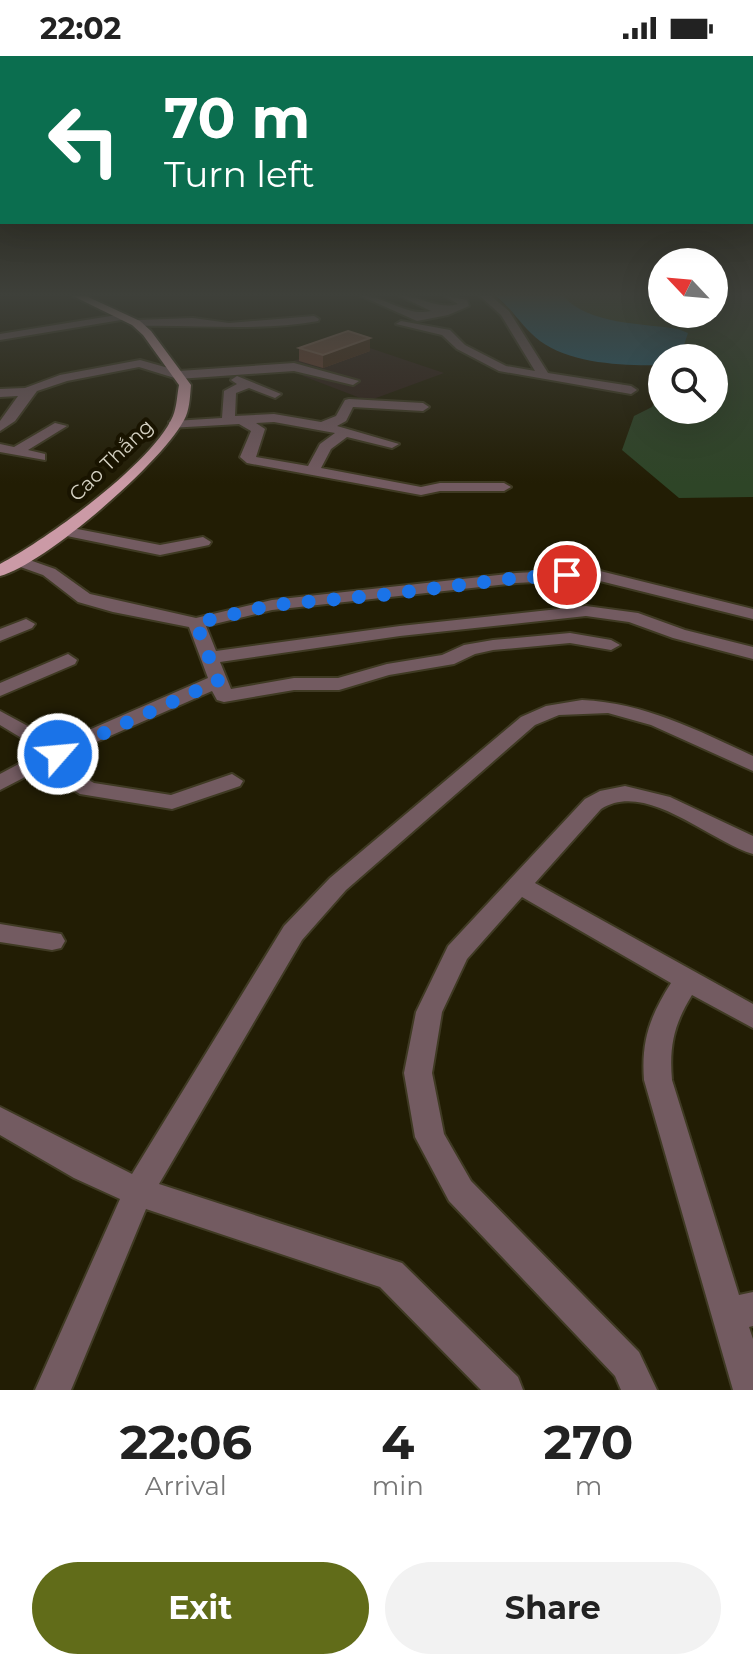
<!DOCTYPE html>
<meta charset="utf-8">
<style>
body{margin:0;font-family:Montserrat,sans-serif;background:#f2f2f2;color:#222;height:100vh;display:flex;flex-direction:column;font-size:30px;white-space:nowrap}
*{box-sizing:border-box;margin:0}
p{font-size:26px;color:#767676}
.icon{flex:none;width:44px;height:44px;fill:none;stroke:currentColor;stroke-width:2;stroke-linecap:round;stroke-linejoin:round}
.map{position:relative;height:1334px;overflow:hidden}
.drawer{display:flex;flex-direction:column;background:#fff;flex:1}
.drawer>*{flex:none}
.top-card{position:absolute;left:0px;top:0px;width:754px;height:168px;box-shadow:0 8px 32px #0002;background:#0b6e4f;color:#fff;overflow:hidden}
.needle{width:52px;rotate:296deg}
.tools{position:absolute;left:648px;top:192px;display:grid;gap:16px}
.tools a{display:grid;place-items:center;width:80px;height:80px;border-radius:50%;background:#fff;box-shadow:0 8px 32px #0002;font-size:40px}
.pin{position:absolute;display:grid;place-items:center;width:68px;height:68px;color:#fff;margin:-34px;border:4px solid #fff;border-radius:50%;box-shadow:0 2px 8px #0007}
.me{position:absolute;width:88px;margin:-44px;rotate:63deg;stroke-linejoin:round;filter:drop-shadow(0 0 6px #0008)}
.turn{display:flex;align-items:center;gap:28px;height:168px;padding:0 32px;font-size:36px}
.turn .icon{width:104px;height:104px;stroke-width:2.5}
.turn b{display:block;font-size:56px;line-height:68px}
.eta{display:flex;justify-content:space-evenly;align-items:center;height:136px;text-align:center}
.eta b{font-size:48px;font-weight:700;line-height:56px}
.primary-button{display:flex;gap:16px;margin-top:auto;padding:16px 32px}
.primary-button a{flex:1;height:92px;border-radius:48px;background:#616c19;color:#fff;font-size:32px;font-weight:700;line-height:92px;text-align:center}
.primary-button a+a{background:#f2f2f2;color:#222}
.status{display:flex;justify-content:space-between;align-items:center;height:56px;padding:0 40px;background:#fff;direction:ltr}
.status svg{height:22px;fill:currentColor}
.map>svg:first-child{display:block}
.education{fill:#312018}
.green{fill:#2e4527}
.water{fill:#246178}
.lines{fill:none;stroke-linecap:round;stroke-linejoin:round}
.minor-casing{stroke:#3f3a23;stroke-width:4}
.major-casing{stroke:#3f3a23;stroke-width:4}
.minor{fill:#735b61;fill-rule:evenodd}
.major{fill:#cb9aa6;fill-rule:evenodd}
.wall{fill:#6b3f31}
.shaded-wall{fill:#492b18}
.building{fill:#764f41;stroke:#856355;stroke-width:2}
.route{stroke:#1a73e8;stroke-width:14;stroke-dasharray:0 25.2}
.labels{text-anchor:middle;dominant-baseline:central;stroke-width:8;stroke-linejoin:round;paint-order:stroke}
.far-street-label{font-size:20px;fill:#d5d2c3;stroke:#191400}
</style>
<div class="status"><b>22:02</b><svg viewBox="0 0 49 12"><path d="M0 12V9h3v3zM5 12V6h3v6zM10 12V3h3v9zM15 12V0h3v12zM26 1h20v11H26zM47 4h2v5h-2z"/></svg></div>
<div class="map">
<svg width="753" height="1334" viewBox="0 0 753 1334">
<rect width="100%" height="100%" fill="#221d04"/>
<path class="education" d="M352,286L444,317L368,345L303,320L293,305Z"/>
<path class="green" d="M498,240H662V258H714V240H753V441L679,442L622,394L634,360L652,351L662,331V354H714V302H662L512,253Z"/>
<path class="water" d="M496,240H563C589,269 642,267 678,273L688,277L682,295L675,302H662V309C625,310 571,308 540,285C523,272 513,254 496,240Z"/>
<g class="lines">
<g class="minor-casing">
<path id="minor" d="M361,240C386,240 406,261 431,255L400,240C422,240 436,254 458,248L445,240L467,244L469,250L448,259L417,265Z
M480,240H491L509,255L548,317L631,330L637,334L631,338L499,315L457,293L442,279L396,268L401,265L450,274L465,289L506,310L535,315L501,259Z
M123,258L127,259V263L0,284V278Z
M314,260L319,263L318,265C257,276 197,268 136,270L131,267L136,264L193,262L229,267Z
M140,304L179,315L294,307L359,325L353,329L294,315L178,323L139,311L67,325L37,335L15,365L0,375V365L18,340L0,341V333L25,332L60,319Z
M237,320L281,338L275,342L249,332L236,337L235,360L274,358L321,366L336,360L345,344L349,343L423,347L429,351L423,355L353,351L346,365L337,370L399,388L392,392L347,381L331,393L321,412L421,431L440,427H504L511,431L504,435H440L421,439L247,407L240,401L251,375L239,368L169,372V366L174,365L222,362L224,335L237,328L231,324ZM274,366L335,377L320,388L308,410L256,401L265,373L256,367Z
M55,367L67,370L28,394L45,398V404L0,396V388L14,391Z
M62,470L160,489L203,481L211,486L209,489L160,499L57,478L54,475Z
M21,501L55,513L90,538L196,562L272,544L516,517L592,513L753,553V563L592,523L516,527L272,554L206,570L216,595L400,570L586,550L638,557L685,574L753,591V603L673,582L629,566L586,560L400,580L220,606L231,633L294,622H338L387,608L442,599L464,589L493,584L570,577L611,584L620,589L611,594L570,587L493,594L475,598L454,608L389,619L339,634H294L224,646L217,644L212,635L69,698L78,718L94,727L171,739L232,718L243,725L240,730L172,753L80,738L62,727L52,707L0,734V718L43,695L0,669V655L59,687L208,622L189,571L113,556L78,546L43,519L15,509V503Z
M26,563L35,568L32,572L0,585V573Z
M68,598L77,604L75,608L0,640V627Z
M582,644C645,647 697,674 753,700V715L651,669L608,657L559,659L535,669L346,834L302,884L159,1128L402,1207L518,1321L523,1334H481L380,1231L146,1153L71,1334H35L120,1143L74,1122L0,1079V1051L132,1118L284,870L330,822L521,661L546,650Z
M625,730L670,741L753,780V798C709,785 646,724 601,753L535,827L753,948V972L692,939C674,968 669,990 672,1024L739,1239L753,1236V1270L749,1271L753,1283V1334H733L644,1024C641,985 650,960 671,927L522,841L467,903L442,956L432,1017L444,1078L471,1125L639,1296L657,1334H621L615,1320L449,1145L415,1081L404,1017L416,956L448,890L585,743L600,735Z
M0,868L61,878L65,885L61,892L52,894L0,886Z"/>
</g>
<g class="major-casing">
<path id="major" d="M73,240H86L140,265L151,275L191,329C190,339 190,350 186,360C168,402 44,509 0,520V508C47,483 152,408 173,360C177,350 177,339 179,329L143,279L132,269Z"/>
</g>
<use href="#minor" class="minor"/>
<use href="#major" class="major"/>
</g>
<path class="wall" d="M299,292L370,295L323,312L299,305Z"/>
<path class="shaded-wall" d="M370,282V295L323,312V299Z"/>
<path class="building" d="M348,275L370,282L323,299L299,292Z"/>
<linearGradient id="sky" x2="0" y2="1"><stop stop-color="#131002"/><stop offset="0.56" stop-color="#3e403a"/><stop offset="1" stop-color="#3e403a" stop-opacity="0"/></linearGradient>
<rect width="753" height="427" fill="url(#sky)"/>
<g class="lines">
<path class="route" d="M58,698L218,625L196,567L272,549L382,539L516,522L567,519"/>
</g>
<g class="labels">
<g class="far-street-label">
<text transform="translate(111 404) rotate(-44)">Cao Thắng</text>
</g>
</g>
</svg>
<div class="tools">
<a><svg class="needle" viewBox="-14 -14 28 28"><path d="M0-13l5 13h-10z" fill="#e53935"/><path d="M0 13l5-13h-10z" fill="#767676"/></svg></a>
<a><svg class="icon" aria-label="search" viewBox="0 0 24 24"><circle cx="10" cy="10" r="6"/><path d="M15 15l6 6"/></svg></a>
</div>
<div class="pin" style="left:567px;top:519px;background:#d93025"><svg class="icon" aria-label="arrive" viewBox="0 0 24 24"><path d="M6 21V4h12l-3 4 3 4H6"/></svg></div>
<svg class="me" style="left:58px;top:698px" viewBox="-20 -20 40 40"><circle r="17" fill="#1a73e8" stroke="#fff" stroke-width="3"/><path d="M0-11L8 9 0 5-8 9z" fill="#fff"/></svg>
<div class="top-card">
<div class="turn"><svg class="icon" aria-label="left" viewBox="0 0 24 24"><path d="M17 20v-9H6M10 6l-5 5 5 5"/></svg><div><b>70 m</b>Turn left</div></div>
</div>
</div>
<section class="drawer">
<div class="eta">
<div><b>22:06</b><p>Arrival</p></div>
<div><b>4</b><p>min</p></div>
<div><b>270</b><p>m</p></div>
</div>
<div class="primary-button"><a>Exit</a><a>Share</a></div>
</section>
